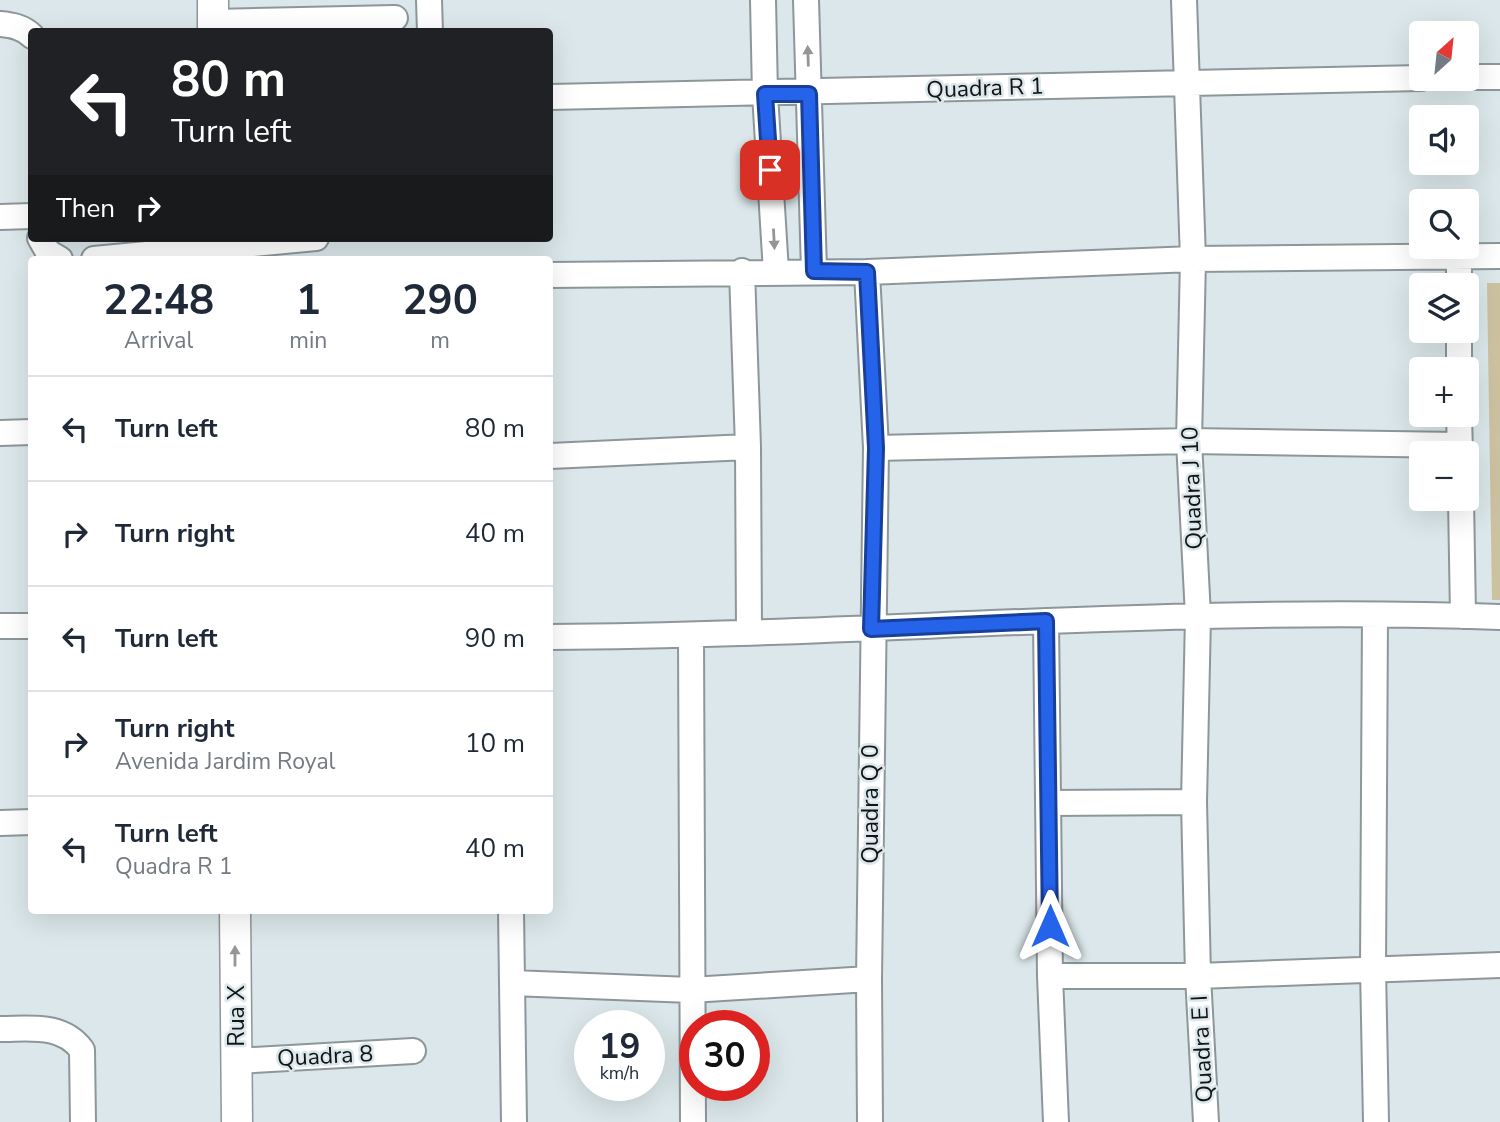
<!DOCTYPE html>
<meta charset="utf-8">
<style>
body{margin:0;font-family:"Nunito Sans",sans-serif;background:#f2f2f3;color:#1f2937;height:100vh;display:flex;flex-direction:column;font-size:26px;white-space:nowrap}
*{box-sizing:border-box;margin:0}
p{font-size:23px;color:#747a83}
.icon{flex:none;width:38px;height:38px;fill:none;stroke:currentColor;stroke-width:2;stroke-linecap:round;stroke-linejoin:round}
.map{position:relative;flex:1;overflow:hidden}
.details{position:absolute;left:28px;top:256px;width:525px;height:658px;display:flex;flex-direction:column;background:#fff;border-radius:7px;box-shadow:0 7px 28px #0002}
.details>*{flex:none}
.banner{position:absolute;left:28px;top:28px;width:525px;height:214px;border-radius:7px;box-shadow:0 7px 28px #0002;background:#202124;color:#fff;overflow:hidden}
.needle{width:46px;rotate:27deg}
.tools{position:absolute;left:1409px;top:21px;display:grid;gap:14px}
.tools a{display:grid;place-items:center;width:70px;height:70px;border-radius:7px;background:#fff;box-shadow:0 7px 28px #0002;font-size:35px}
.speed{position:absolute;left:574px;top:1010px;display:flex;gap:14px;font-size:35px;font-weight:700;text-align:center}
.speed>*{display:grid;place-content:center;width:91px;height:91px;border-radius:50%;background:#fff;box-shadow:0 7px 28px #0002;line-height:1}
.speed small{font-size:18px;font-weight:400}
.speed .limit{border:10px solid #d22;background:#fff;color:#111}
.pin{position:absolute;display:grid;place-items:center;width:60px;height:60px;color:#fff;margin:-30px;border-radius:14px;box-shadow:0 4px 10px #0006}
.me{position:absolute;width:77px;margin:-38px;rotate:0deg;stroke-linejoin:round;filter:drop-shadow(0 0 5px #0008)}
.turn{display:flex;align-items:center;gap:24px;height:147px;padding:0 28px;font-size:32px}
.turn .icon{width:91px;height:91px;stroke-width:2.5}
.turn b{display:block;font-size:49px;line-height:60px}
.then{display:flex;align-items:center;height:66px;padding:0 28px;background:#0003;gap:14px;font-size:26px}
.eta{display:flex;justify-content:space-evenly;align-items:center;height:119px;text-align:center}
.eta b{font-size:42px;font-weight:700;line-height:49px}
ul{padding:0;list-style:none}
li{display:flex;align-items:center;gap:21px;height:105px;padding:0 28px;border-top:2px solid #e0e1e3}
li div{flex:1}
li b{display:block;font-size:26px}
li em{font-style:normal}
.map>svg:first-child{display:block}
.green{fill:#cdc2a0}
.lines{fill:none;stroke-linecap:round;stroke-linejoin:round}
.minor-casing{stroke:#8d979a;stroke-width:28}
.tertiary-casing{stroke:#8d979a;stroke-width:33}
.minor{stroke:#fff;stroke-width:24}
.tertiary{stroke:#fff;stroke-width:30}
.oneway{fill:#939596}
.route-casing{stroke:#184099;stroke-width:18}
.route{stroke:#2563eb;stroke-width:12}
.labels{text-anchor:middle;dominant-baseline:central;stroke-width:5;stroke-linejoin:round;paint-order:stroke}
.street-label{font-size:23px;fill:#101415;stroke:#dbe7ea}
</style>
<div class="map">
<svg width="1500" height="1122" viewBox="0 0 1500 1122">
<rect width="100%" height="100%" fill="#dbe7ea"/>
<path class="green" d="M1487,283H1500V600H1492Z"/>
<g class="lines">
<g class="minor-casing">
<path id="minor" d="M429,0L430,32
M763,0L765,94L776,272
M806,0L814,271
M1184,0L1193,259L1189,441L1198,616L1194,802L1198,976L1206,1122
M213,22L395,18
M0,24C12,25 23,27 32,36
M1466,77H1500
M550,97C840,93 1130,82 1421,78
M0,217L32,216
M40,238L48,252L60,259
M1459,256V285
M94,259L316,238
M742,271L748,447L749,632
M867,272L876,448L869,979L870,1122
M550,275L867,272L1193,259L1500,256
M1459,331V369
M1459,415L1460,453
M0,433L32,432
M876,448L1189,441L1459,445
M550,456L748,447
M1461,499L1463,616
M1375,616L1373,968L1376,1122
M1046,621L1050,976L1056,1122
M0,626H32
M691,636L693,1122
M550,637C866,635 1184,605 1500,617
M1050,803L1194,802
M0,823L32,822
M511,910L512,983L691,990L869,979
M1050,976H1198L1500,965
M512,983L514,1122
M0,1029C30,1029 62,1023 82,1050L83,1122
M236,1061L413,1051"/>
</g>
<g class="tertiary-casing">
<path id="tertiary" d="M213,0V32
M217,238L218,259
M235,910L237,1122"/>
</g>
<use href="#minor" class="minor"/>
<use href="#tertiary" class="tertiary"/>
</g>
<defs><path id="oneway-solid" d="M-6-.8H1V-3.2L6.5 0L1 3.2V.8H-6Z" transform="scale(1.75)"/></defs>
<g class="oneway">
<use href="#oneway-solid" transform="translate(808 56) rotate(-92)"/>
<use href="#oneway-solid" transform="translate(774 239) rotate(87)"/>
<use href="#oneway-solid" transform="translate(235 956) rotate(-90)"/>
</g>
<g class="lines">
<g class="route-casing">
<path id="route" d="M770,170L765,94H809L814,271L867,272L876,448L871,629L1046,621L1050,926"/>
</g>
<use href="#route" class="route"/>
</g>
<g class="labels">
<g class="street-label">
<text transform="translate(985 88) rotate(-2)">Quadra R 1</text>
<text transform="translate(1192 488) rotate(-92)">Quadra J 10</text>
<text transform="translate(870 804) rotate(-90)">Quadra Q 0</text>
<text transform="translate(236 1016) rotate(-90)">Rua X</text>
<text transform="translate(1202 1049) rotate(-93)">Quadra E I</text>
<text transform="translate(325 1056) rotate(-3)">Quadra 8</text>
</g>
</g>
</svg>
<div class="tools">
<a><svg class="needle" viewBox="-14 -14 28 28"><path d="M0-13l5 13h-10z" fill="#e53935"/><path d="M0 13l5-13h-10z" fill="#747a83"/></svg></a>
<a><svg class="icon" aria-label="sound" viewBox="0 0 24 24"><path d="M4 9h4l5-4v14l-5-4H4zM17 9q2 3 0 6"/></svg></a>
<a><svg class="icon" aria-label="search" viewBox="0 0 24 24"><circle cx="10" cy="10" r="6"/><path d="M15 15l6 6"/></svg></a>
<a><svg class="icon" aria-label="layers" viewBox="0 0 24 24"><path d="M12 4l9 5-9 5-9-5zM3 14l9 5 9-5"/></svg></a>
<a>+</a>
<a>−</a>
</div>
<div class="speed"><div>19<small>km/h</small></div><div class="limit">30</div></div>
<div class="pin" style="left:770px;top:170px;background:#d93025"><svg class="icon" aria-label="arrive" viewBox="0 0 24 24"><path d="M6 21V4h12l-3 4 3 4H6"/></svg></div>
<svg class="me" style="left:1050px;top:926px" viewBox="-20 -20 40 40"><path d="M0-17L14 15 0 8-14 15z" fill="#2563eb" stroke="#fff" stroke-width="4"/></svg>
<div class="banner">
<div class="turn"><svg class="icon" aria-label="left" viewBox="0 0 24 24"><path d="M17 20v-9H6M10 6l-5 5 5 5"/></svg><div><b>80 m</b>Turn left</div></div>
<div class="then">Then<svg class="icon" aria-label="right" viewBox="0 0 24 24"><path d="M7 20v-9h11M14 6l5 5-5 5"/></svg></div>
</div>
<section class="details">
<div class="eta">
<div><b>22:48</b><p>Arrival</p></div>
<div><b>1</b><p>min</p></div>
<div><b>290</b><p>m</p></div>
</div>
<ul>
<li><svg class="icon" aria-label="left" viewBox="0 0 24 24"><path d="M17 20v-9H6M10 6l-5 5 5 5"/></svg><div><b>Turn left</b></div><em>80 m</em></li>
<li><svg class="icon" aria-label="right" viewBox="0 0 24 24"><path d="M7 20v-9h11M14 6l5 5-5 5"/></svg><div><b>Turn right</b></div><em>40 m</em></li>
<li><svg class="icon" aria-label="left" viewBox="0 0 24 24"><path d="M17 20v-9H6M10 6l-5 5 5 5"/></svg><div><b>Turn left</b></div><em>90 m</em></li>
<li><svg class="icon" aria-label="right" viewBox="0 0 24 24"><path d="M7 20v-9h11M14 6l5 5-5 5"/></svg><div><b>Turn right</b><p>Avenida Jardim Royal</p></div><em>10 m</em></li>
<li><svg class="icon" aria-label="left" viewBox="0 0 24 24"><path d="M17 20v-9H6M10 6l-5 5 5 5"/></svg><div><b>Turn left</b><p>Quadra R 1</p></div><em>40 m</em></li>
</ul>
</section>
</div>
